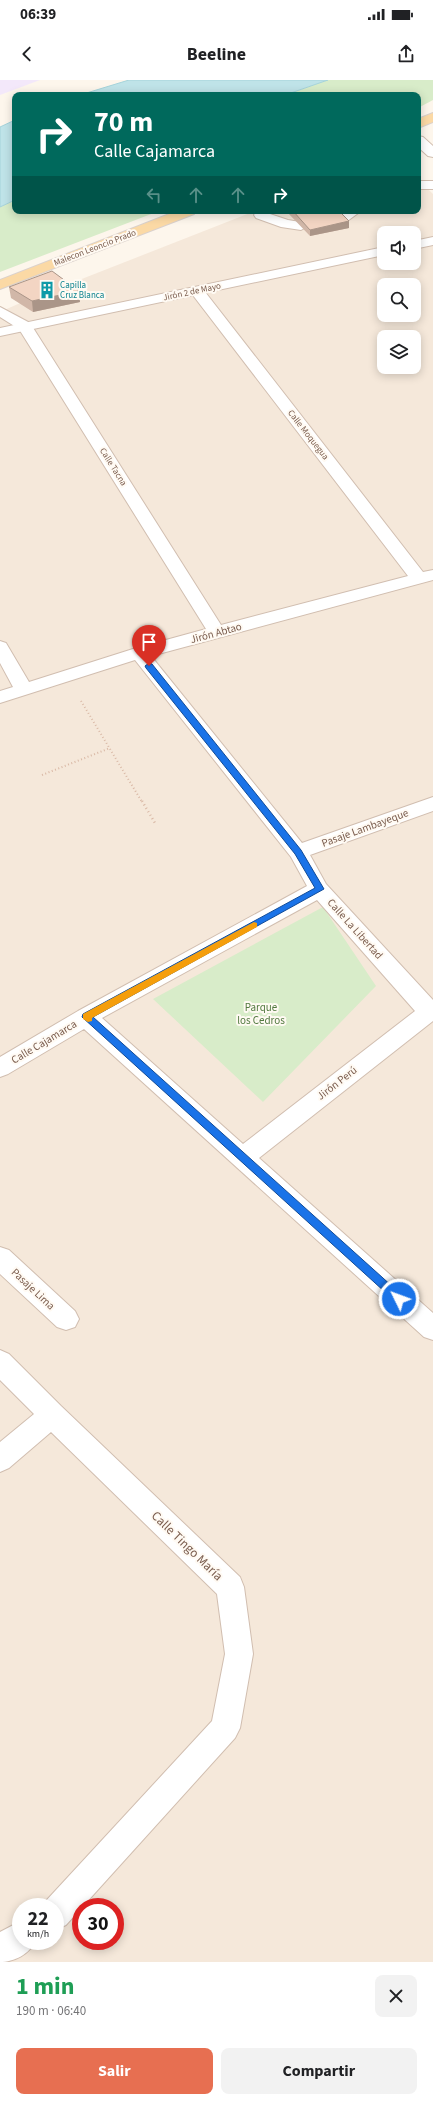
<!DOCTYPE html>
<html lang="es">
<meta charset="utf-8">
<style>
body{margin:0;font-family:"Source Sans 3",sans-serif;background:#f2f2f2;color:#202124;height:100vh;display:flex;flex-direction:column;font-size:15px;white-space:nowrap}
*{box-sizing:border-box;margin:0}
p{font-size:13px;color:#757577}
.icon{flex:none;width:22px;height:22px;fill:none;stroke:currentColor;stroke-width:2;stroke-linecap:round;stroke-linejoin:round}
.map{position:relative;height:1882px;overflow:hidden}
.sheet{display:flex;flex-direction:column;background:#fff;flex:1}
.sheet>*{flex:none}
.guide{position:absolute;left:12px;top:12px;width:409px;height:122px;border-radius:8px;box-shadow:0 2px 10px #0003;background:#00695c;color:#fff;overflow:hidden}
.tools{position:absolute;left:377px;top:146px;display:grid;gap:8px}
.tools a{display:grid;place-items:center;width:44px;height:44px;border-radius:8px;background:#fff;box-shadow:0 2px 10px #0003;font-size:20px}
.speed{position:absolute;left:12px;top:1818px;display:flex;gap:8px;font-size:20px;font-weight:700;text-align:center}
.speed>*{display:grid;place-content:center;width:52px;height:52px;border-radius:50%;background:#fff;box-shadow:0 2px 10px #0003;line-height:1}
.speed small{font-size:10px;font-weight:400}
.speed .limit{border:6px solid #d22;background:#fff;color:#111}
.pin{position:absolute;display:grid;place-items:center;width:34px;height:34px;color:#fff;margin:-41px -17px;border-radius:50% 50% 50% 0;rotate:-45deg;box-shadow:0 0 4px #0007}
.pin .icon{rotate:45deg}
.me{position:absolute;width:44px;margin:-22px;rotate:312deg;stroke-linejoin:round;filter:drop-shadow(0 0 3px #0008)}
.turn{display:flex;align-items:center;gap:14px;height:84px;padding:0 16px;font-size:18px}
.turn .icon{width:52px;height:52px;stroke-width:2.5}
.turn b{display:block;font-size:28px;line-height:34px}
.lanes{display:flex;align-items:center;height:38px;padding:0 16px;background:#0003;justify-content:center;gap:20px;direction:ltr}
.lanes .off{opacity:.35}
.round{display:grid;place-items:center;flex:none;width:42px;height:42px;border-radius:8px;background:#f2f2f2}
.headline{display:flex;align-items:center;justify-content:space-between;height:68px;padding:0 16px}
h1{font-size:24px;font-weight:700;line-height:30px;color:#1e9e55}
.button{display:flex;gap:8px;margin-top:auto;padding:8px 16px}
.button a{flex:1;height:46px;border-radius:8px;background:#e76f51;color:#fff;font-size:16px;font-weight:700;line-height:46px;text-align:center}
.button a+a{background:#f2f2f2;color:#202124}
.status{display:flex;justify-content:space-between;align-items:center;height:28px;padding:0 20px;background:#fff;direction:ltr}
.status svg{height:11px;fill:currentColor}
header{display:flex;justify-content:space-between;align-items:center;height:52px;padding:0 16px;background:#fff;font-size:18px;font-weight:700}
.map>svg:first-child{display:block}
.residential{fill:#f5e8da;fill-rule:evenodd}
.education{fill:#f3e8fa}
.green{fill:#d8ecc9}
.water{fill:#bfe3e8;stroke:#a5d3da}
.lines{fill:none;stroke-linecap:round;stroke-linejoin:round}
.service-casing{stroke:#d1beb0;stroke-width:2}
.minor-casing{stroke:#d1beb0;stroke-width:2}
.tertiary-casing{stroke:#d1beb0;stroke-width:2}
.primary-casing{stroke:#dad1cd;stroke-width:2}
.path-far1{stroke:#d9b8a5;stroke-width:2;stroke-dasharray:1 2.5;stroke-linecap:butt}
.path{stroke:#d9b8a5;stroke-width:2.5;stroke-dasharray:1 3;stroke-linecap:butt}
.service{fill:#fff;fill-rule:evenodd}
.minor{fill:#fff;fill-rule:evenodd}
.tertiary{fill:#fff;fill-rule:evenodd}
.primary{fill:#fbd9a5;fill-rule:evenodd}
.wall{fill:#d1b7a8}
.shaded-wall{fill:#aa9588}
.building{fill:#f3d5c3;stroke:#aa9588}
.route{fill:#1a73e8;stroke:#114b97}
.slow{fill:#f59e0b}
.labels{text-anchor:middle;dominant-baseline:central;stroke-width:4;stroke-linejoin:round;paint-order:stroke}
.far-street-label{font-size:9px;fill:#7a5c4d;stroke:#fffaf3}
.far-culture-label{font-size:9px;fill:#0d838f;stroke:#fffaf3;text-anchor:start}
.street-label{font-size:11px;fill:#7a5c4d;stroke:#fffaf3}
.park-label{font-size:11px;fill:#537a41;stroke:#fffaf3}
.near-street-label{font-size:13px;fill:#7a5c4d;stroke:#fffaf3}
</style>
<div class="status"><b>06:39</b><svg viewBox="0 0 49 12"><path d="M0 12V9h3v3zM5 12V6h3v6zM10 12V3h3v9zM15 12V0h3v12zM26 1h20v11H26zM47 4h2v5h-2z"/></svg></div>
<header><svg class="icon" aria-label="back" viewBox="0 0 24 24"><path d="M15 5l-7 7 7 7"/></svg>Beeline<svg class="icon" aria-label="share" viewBox="0 0 24 24"><path d="M12 15V3M7 8l5-5 5 5M5 13v7h14v-7"/></svg></header>
<div class="map">
<svg width="433" height="1882" viewBox="0 0 433 1882">
<rect width="100%" height="100%" fill="#fdf6ec"/>
<path class="residential" d="M418,99L433,114V1882H0V232L18,224L255,131H418ZM384,153H414V183H384ZM384,205H414V235H384ZM384,257H414V287H384ZM21,1827H55V1861H21ZM81,1827H115V1861H81Z"/>
<path class="education" d="M0,0H40L0,15Z"/>
<path class="green" d="M328,0H433V20L418,28V15H285Z
M15,120V131H159L0,192V127Z
M323,827L376,906L263,1022L153,919Z"/>
<path class="water" d="M129,0H328L285,15H80Z
M15,40V120L0,127V47Z"/>
<g class="lines">
<g class="service-casing">
<path id="service" d="M418,101H433V109H418Z
M261,131L288,140L306,143L308,146L301,150L281,147L256,138L254,135L256,132Z
M344,131H361L346,142H336L334,139Z"/>
</g>
<g class="minor-casing">
<path id="minor" d="M197,207L202,208L423,492L433,490V500L151,576L302,763L433,717V731L310,775L326,804L433,920V941L259,1078L433,1233V1260L424,1257L84,949L8,994L0,997V977L78,931L307,806L291,777L135,580L0,623V611L13,607L0,583V561L6,563L29,602L133,569L206,549L19,249L0,237V227L30,243L221,545L408,496L192,214L190,211L192,208ZM317,820L415,931L243,1064L102,938Z
M0,1167L9,1170L75,1231L79,1239L75,1247L66,1250L57,1247L0,1194Z
M0,1270L9,1274L61,1326L240,1497L244,1507L253,1574L240,1648L235,1658L66,1845L55,1850V1827H42L44,1823L212,1641L225,1574L217,1514L51,1352L9,1388L0,1392V1362L34,1334L0,1300Z
M21,1841V1861H35C30,1874 14,1882 0,1882V1852Z"/>
</g>
<g class="tertiary-casing">
<path id="tertiary" d="M418,56L423,57L433,66V77L428,76L418,67Z
M433,157V165L414,169V161Z
M384,167V175L0,256V248Z"/>
</g>
<g class="primary-casing">
<path id="primary" d="M433,33V42L418,48V39Z
M177,131H196L194,134L0,209V200Z"/>
</g>
<path class="path-far1" d="M81,621L142,722
M42,695L110,668"/>
<path class="path" d="M142,721L155,743"/>
<use href="#service" class="service"/>
<use href="#minor" class="minor"/>
<use href="#tertiary" class="tertiary"/>
<use href="#primary" class="primary"/>
</g>
<path class="wall" d="M287,131H339L349,141V148L310,156L287,132Z
M9,207L80,222L33,232L11,218Z"/>
<path class="shaded-wall" d="M349,141V148L310,156V150Z
M79,211L80,222L33,232L32,221Z"/>
<path class="building" d="M293,131H339L349,141L310,150Z
M52,191L79,211L32,221L9,207Z"/>
<path class="route" d="M149,583L152,584L301,770L324,809L93,937L403,1216L405,1219L403,1222H396L82,937L83,934L315,808L295,774L146,588L145,586Z"/>
<path class="slow" d="M254,842L257,843V847L92,938V941L88,942L83,939V934Z"/>
<defs>
<g id="building-bare" transform="scale(1.38)"><path d="M-4-6H4V6H1V3H-1V6H-4ZM-2.5-4.3h1.7v1.8h-1.7ZM.8-4.3h1.7v1.8H.8ZM-2.5-1h1.7V.8h-1.7ZM.8-1h1.7V.8H.8Z" fill="#0f9aa8" stroke="#fffaf3" stroke-width="2.5" paint-order="stroke"/></g>
</defs>
<g fill-rule="evenodd">
<use href="#building-bare" x="47" y="210"/>
</g>
<g class="labels">
<g class="far-street-label">
<text transform="translate(95 168) rotate(-21)">Malecon Leoncio Prado</text>
<text transform="translate(192 212) rotate(-12)">Jirón 2 de Mayo</text>
<text transform="translate(308 355) rotate(52)">Calle Moquegua</text>
<text transform="translate(113 387) rotate(58)">Calle Tacna</text>
</g>
<g class="far-culture-label">
<text x="60" y="205">Capilla<tspan x="60" dy="10">Cruz Blanca</tspan></text>
</g>
<g class="street-label">
<text transform="translate(216 553) rotate(-15)">Jirón Abtao</text>
<text transform="translate(365 748) rotate(-20)">Pasaje Lambayeque</text>
<text transform="translate(355 849) rotate(48)">Calle La Libertad</text>
<text transform="translate(44 962) rotate(-31)">Calle Cajamarca</text>
<text transform="translate(337 1003) rotate(-38)">Jirón Perú</text>
<text transform="translate(33 1209) rotate(43)">Pasaje Lima</text>
</g>
<g class="park-label">
<text x="261" y="927">Parque<tspan x="261" dy="13">los Cedros</tspan></text>
</g>
<g class="near-street-label">
<text transform="translate(187 1466) rotate(44)">Calle Tingo María</text>
</g>
</g>
</svg>
<div class="tools">
<a><svg class="icon" aria-label="sound" viewBox="0 0 24 24"><path d="M4 9h4l5-4v14l-5-4H4zM17 9q2 3 0 6"/></svg></a>
<a><svg class="icon" aria-label="search" viewBox="0 0 24 24"><circle cx="10" cy="10" r="6"/><path d="M15 15l6 6"/></svg></a>
<a><svg class="icon" aria-label="layers" viewBox="0 0 24 24"><path d="M12 4l9 5-9 5-9-5zM3 14l9 5 9-5"/></svg></a>
</div>
<div class="speed"><div>22<small>km/h</small></div><div class="limit">30</div></div>
<div class="pin" style="left:149px;top:586px;background:#d93025"><svg class="icon" aria-label="arrive" viewBox="0 0 24 24"><path d="M6 21V4h12l-3 4 3 4H6"/></svg></div>
<svg class="me" style="left:399px;top:1219px" viewBox="-20 -20 40 40"><circle r="17" fill="#1a73e8" stroke="#fff" stroke-width="3"/><path d="M0-11L8 9 0 5-8 9z" fill="#fff"/></svg>
<div class="guide">
<div class="turn"><svg class="icon" aria-label="right" viewBox="0 0 24 24"><path d="M7 20v-9h11M14 6l5 5-5 5"/></svg><div><b>70 m</b>Calle Cajamarca</div></div>
<div class="lanes"><svg class="icon off" aria-label="left" viewBox="0 0 24 24"><path d="M17 20v-9H6M10 6l-5 5 5 5"/></svg><svg class="icon off" aria-label="ahead" viewBox="0 0 24 24"><path d="M12 20V5M6 11l6-6 6 6"/></svg><svg class="icon off" aria-label="ahead" viewBox="0 0 24 24"><path d="M12 20V5M6 11l6-6 6 6"/></svg><svg class="icon" aria-label="right" viewBox="0 0 24 24"><path d="M7 20v-9h11M14 6l5 5-5 5"/></svg></div>
</div>
</div>
<section class="sheet">
<div class="headline"><div><h1>1 min</h1><p>190 m · 06:40</p></div><a class="round"><svg class="icon" aria-label="close" viewBox="0 0 24 24"><path d="M6 6l12 12M18 6L6 18"/></svg></a></div>
<div class="button"><a>Salir</a><a>Compartir</a></div>
</section>
